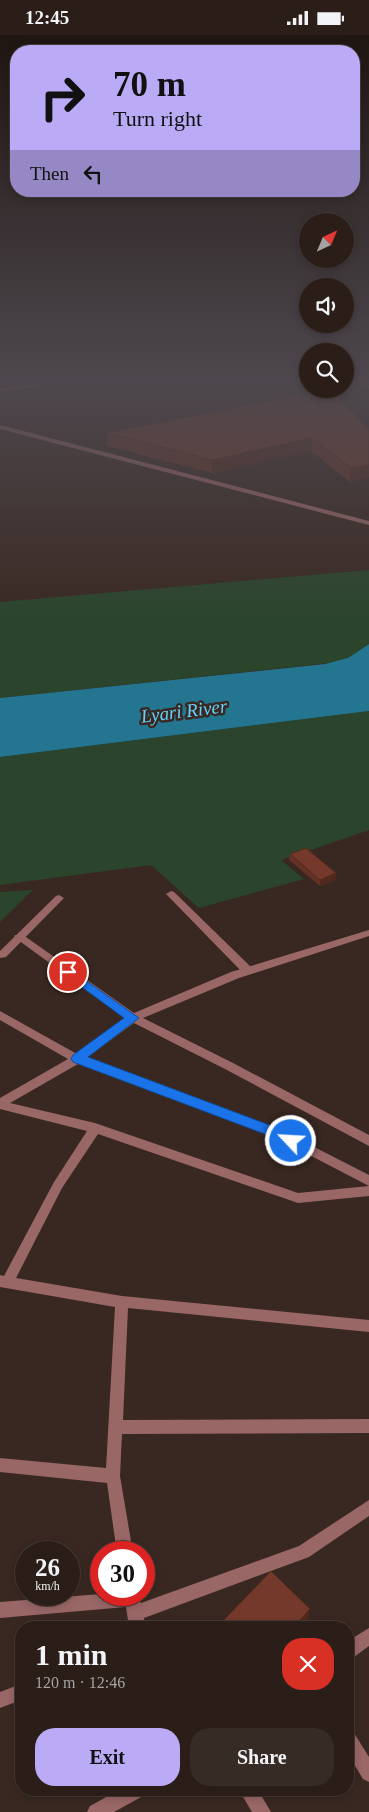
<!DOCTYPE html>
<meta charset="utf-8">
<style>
body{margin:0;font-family:"Times New Roman",serif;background:#372b26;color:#f1f3f6;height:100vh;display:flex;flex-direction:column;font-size:19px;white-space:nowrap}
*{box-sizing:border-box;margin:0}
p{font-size:16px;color:#a6a2a2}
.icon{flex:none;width:28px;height:28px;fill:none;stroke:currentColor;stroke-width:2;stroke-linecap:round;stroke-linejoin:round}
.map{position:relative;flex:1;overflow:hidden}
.side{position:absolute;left:15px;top:1586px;width:339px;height:175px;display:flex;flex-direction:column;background:#2b1e19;border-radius:20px;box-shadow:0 2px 8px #0003,0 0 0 1px #473c38}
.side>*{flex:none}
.guide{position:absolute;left:10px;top:10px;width:350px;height:152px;border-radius:20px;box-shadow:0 2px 8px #0003,0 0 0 1px #473c38;background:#bbaaf6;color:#111;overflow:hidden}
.needle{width:32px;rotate:44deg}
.fabs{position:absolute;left:299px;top:178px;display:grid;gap:10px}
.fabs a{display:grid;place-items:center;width:55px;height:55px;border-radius:50%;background:#2b1e19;box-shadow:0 2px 8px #0003,0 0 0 1px #473c38;font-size:25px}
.speed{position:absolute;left:15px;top:1506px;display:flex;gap:10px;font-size:25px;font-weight:700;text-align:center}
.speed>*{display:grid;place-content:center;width:65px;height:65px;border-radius:50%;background:#2b1e19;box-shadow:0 2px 8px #0003,0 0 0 1px #473c38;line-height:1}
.speed small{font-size:12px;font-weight:400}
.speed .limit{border:8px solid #d22;background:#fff;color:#111}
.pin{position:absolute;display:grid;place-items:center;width:42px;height:42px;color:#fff;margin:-21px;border:2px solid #fff;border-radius:50%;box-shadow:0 1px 5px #0007}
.me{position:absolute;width:55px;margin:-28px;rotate:295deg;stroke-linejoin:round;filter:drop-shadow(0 0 4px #0008)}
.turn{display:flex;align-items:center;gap:18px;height:105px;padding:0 20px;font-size:22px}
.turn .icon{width:65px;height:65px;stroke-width:2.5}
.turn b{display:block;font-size:35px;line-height:42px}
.then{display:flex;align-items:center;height:48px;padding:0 20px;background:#0003;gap:10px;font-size:19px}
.round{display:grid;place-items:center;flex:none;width:52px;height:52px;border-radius:20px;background:#372b26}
.headline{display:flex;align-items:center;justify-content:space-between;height:85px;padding:0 20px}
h1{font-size:30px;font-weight:600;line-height:38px}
.cta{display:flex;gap:10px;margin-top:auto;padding:10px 20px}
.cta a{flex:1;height:58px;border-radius:20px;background:#bbaaf6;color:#111;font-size:20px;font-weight:600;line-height:58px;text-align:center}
.cta a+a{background:#372b26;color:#f1f3f6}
.status{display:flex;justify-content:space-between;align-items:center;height:35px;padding:0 25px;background:#2b1e19;direction:ltr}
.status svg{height:14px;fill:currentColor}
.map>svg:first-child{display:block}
.green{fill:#2a452c}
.water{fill:#237590}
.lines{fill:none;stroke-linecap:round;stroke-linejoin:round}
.service{fill:#9a6767;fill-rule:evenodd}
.pedestrian{fill:#9a6767;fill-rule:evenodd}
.minor{fill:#9a6767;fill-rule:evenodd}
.rail-casing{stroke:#dacfc9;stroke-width:4}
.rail{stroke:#392821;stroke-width:2.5;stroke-dasharray:7;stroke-linecap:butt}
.wall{fill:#643125}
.shaded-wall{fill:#51281e}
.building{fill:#74392b;stroke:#51281e}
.route{fill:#1a73e8;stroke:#114b97}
.labels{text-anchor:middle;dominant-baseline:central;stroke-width:5;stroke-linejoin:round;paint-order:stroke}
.water-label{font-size:19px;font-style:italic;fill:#61d3fb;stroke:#392821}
</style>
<div class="status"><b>12:45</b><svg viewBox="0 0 49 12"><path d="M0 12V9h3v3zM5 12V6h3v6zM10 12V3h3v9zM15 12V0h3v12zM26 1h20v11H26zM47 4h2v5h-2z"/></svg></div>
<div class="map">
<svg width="369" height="1777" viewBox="0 0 369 1777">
<rect width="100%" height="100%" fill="#392821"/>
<path class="green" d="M369,535V609L348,623L338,627L0,663V567Z
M369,676V795L281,825L304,844L199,873L151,830L0,850V722Z
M33,855L0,887V857Z"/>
<path class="water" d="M369,609V676L0,722V663L325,629L348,623Z"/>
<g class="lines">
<path class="service" d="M50,347H61L0,357V353Z
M0,390L369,486V490L0,394Z"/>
<path class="pedestrian" d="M171,856L174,857L252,933L253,936L252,939H244L168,861L166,859Z
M59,860L64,863L62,865L6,922L0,923V916L56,861Z"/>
<path class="minor" d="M369,895V901L239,943L143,983L233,1028L369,1100V1111L225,1034L134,988L86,1023L279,1094L369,1140V1151L271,1100L78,1029L10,1068L95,1088L298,1158L369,1151V1161L298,1168L98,1099L62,1153L16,1243L122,1261L369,1285V1297L128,1273L123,1385L369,1384V1398L122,1399L120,1441L133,1518H117L107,1448L0,1437V1423L106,1433L115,1272L0,1252V1240L4,1241L54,1147L87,1096L0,1074V1063L68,1024L0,985V976L77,1019L125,983L14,902L15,900H23L134,978L231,937Z
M369,1465V1481L309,1522L144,1583L145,1592H129L126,1572L0,1583V1567L101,1559V1560H138L141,1568L299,1511Z
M369,1593V1611L354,1622L348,1624V1606Z
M21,1649V1665L0,1673V1657Z
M348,1695L354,1698L369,1722V1747L363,1744L348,1719Z
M119,1755H146L143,1761L114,1777H87L90,1771Z
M239,1755H258L271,1777H252Z"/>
<g class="rail-casing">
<path id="rail" d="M363,347L369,351"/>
</g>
<use href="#rail" class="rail"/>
</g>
<path class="wall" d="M369,394V442L350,447L311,416L212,438L107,411V398Z
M290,819L336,845L320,851L289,825Z"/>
<path class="shaded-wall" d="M24,347H35L24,348Z
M312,403L311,416L212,438V425Z
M369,430V442L350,447L351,433Z
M336,838V845L320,851V845Z
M310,1574L307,1588L304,1592H294Z"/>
<path class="building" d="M329,354L369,394V430L351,433L312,403L212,425L107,398Z
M306,813L336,838L320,845L290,819Z
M271,1536L310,1574L294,1592H217Z"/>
<linearGradient id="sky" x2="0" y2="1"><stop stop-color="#1f1612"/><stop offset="0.58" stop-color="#4e484e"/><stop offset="1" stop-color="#4e484e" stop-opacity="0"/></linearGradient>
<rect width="369" height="595" fill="url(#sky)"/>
<path class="route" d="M68,933L139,983L88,1022L280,1094L296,1102L298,1106L296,1109C287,1112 278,1105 270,1101L73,1027L71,1024L73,1020L124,983L64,939L62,937Z"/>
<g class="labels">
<g class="water-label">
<text transform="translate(184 676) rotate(-7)">Lyari River</text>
</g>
</g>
</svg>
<div class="fabs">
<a><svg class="needle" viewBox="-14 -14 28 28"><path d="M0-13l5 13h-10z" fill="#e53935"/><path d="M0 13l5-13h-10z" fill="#a6a2a2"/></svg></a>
<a><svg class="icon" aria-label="sound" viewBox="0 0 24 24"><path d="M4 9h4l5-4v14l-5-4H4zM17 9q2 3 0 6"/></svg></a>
<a><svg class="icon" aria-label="search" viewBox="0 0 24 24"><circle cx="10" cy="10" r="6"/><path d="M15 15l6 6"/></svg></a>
</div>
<div class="speed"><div>26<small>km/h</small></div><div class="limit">30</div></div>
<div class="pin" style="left:68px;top:937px;background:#d93025"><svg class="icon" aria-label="arrive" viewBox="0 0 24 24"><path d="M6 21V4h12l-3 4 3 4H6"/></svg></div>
<svg class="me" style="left:291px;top:1106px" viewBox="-20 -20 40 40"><circle r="17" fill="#1a73e8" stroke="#fff" stroke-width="3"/><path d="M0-11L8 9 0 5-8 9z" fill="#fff"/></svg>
<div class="guide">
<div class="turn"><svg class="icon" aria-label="right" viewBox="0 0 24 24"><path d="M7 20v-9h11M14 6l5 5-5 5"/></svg><div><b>70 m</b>Turn right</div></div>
<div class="then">Then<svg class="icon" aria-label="left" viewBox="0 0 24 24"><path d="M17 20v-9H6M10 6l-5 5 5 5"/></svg></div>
</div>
<section class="side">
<div class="headline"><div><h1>1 min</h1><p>120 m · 12:46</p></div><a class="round" style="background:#d93025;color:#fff"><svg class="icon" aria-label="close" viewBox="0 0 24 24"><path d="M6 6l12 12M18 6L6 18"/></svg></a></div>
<div class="cta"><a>Exit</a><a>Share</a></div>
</section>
</div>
